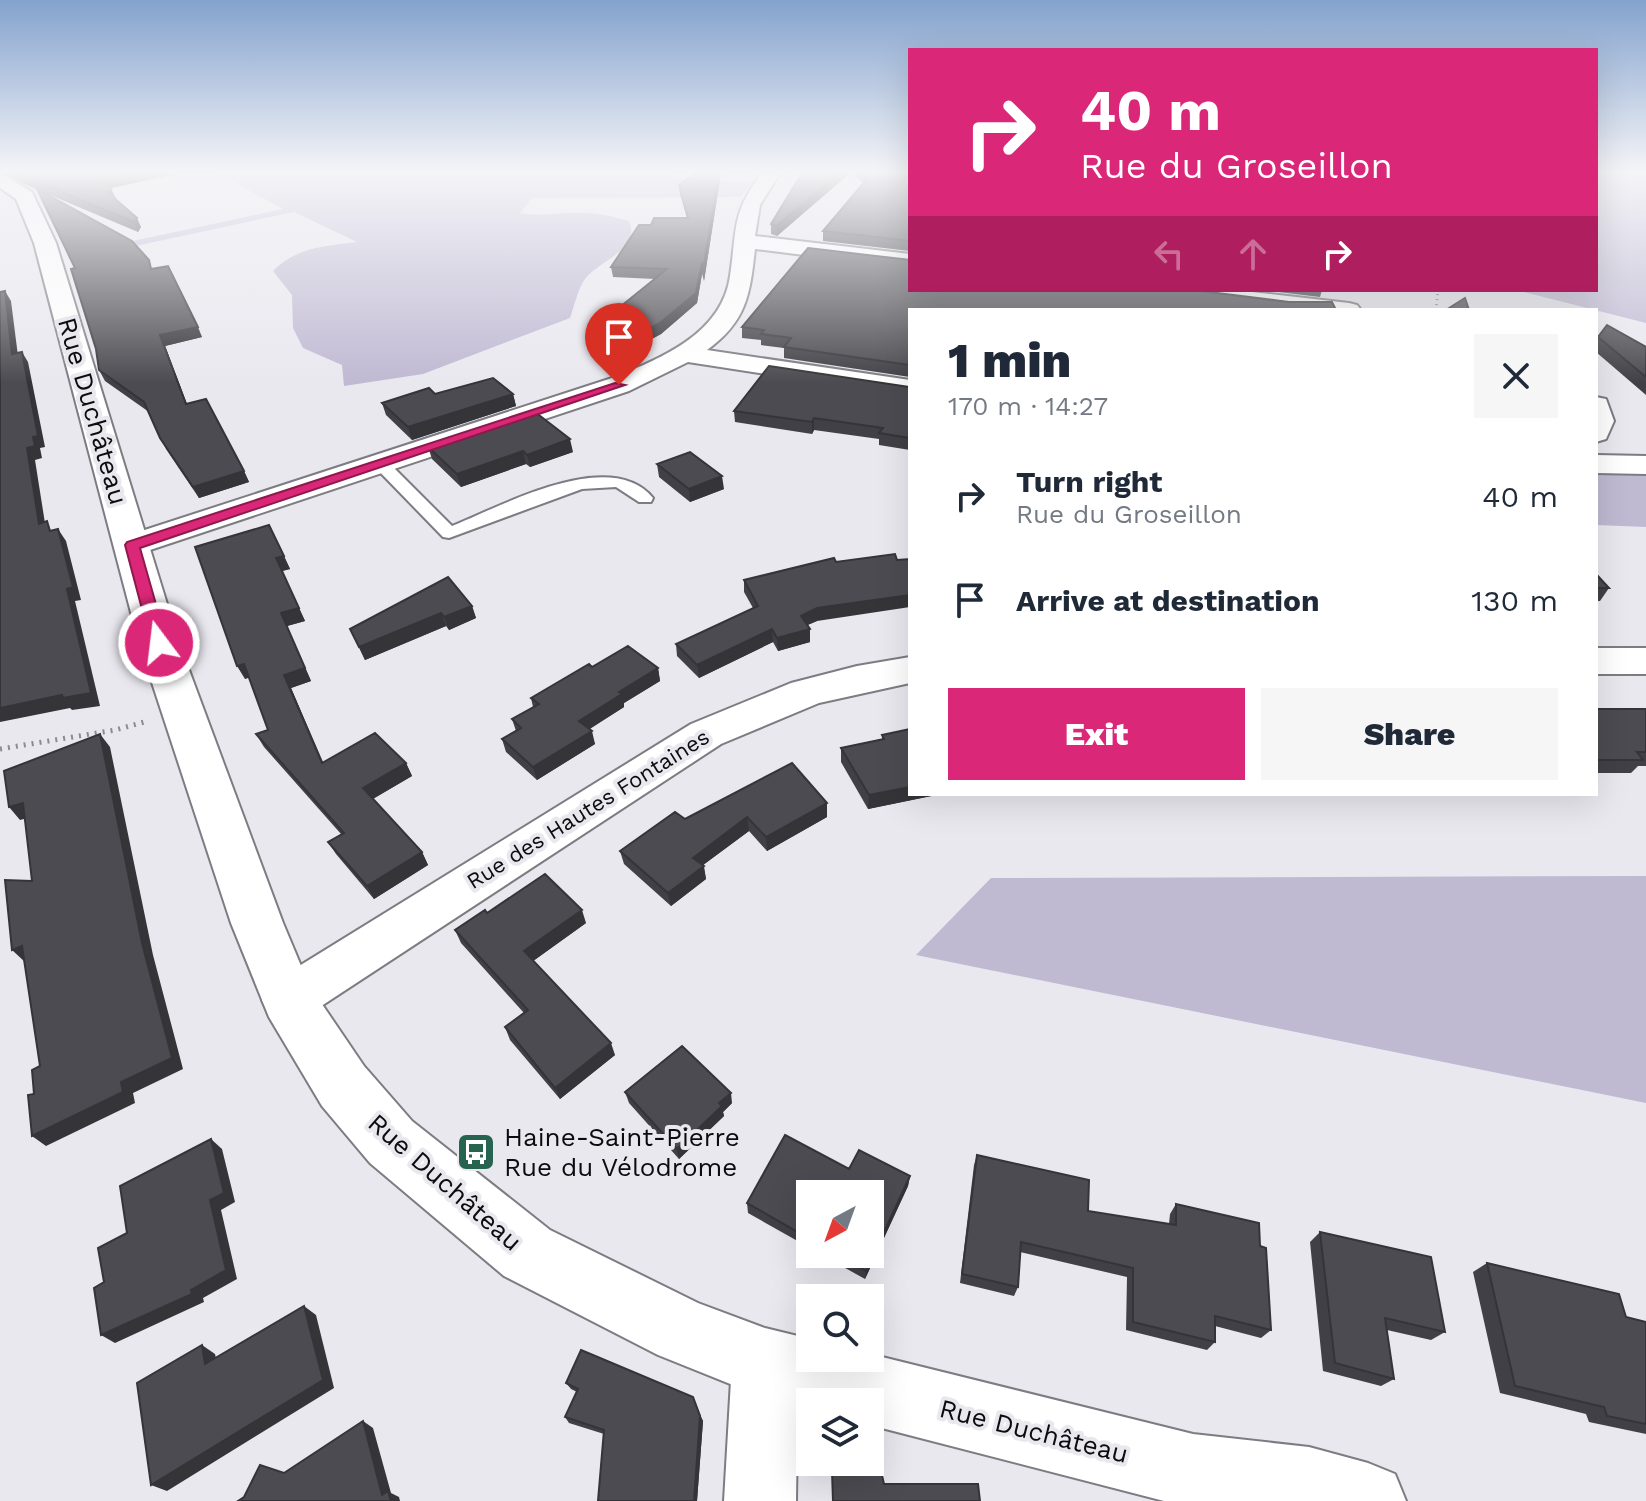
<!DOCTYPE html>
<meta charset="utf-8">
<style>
body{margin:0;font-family:"Work Sans",sans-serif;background:#f6f6f7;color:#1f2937;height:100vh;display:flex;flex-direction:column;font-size:30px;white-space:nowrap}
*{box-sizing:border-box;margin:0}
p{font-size:26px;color:#747a83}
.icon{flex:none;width:44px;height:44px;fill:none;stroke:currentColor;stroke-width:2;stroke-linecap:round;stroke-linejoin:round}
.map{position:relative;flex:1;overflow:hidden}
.drawer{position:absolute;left:908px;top:308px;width:690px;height:488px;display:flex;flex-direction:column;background:#fff;border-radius:0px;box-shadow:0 8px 32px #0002}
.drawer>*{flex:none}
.banner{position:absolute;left:908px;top:48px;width:690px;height:244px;border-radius:0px;box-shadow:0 8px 32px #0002;background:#db2777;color:#fff;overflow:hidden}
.needle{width:52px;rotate:221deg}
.controls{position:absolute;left:796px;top:1180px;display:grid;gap:16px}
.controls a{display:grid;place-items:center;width:88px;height:88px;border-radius:0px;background:#fff;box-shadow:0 8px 32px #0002;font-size:40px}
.pin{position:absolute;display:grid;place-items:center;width:68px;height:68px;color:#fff;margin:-82px -34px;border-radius:50% 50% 50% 0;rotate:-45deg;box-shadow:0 0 8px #0007}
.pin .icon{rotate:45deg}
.me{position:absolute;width:88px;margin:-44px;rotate:345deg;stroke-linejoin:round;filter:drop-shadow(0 0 6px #0008)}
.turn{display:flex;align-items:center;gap:28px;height:168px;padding:0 40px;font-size:36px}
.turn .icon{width:104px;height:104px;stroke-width:2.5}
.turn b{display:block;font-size:56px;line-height:68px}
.lanes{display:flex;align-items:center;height:76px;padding:0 40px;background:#0003;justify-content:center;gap:40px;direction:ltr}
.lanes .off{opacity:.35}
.round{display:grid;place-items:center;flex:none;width:84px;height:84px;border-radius:0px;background:#f6f6f7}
.headline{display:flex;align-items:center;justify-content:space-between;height:136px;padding:0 40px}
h1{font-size:48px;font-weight:800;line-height:60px}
.button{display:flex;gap:16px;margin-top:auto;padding:16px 40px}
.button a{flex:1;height:92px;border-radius:0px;background:#db2777;color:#fff;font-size:32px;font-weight:800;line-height:92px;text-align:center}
.button a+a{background:#f6f6f7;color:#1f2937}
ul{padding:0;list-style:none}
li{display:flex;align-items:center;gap:24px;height:104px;padding:0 40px}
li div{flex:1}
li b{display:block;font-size:30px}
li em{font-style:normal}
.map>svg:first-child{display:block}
.green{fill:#bfb9d2}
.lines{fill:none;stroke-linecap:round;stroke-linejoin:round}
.service-casing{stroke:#7d7c82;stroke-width:4}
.minor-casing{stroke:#7d7c82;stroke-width:4}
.tertiary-casing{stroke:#7d7c82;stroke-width:4}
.path-far1{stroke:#8c8b90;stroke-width:3;stroke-dasharray:1 4;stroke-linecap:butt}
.path{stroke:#8c8b90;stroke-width:5;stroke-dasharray:2 6;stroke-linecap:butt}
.service{fill:#fff;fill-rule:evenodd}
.minor{fill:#fff;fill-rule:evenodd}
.tertiary{fill:#fff;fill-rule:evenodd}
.wall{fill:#414046}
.shaded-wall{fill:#353439}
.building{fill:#4c4b51;stroke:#353439;stroke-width:2}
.route{fill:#db2777;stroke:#8e194d;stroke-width:2}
.labels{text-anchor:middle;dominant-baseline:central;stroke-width:8;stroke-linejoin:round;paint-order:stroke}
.street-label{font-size:22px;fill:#0c0c0e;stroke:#e9e8ef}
.near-street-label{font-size:26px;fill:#0c0c0e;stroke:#e9e8ef}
.near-poi-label{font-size:26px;fill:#0c0c0e;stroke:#e9e8ef;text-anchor:start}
</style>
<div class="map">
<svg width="1646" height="1501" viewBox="0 0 1646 1501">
<rect width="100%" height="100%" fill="#e9e8ef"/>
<path class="green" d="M217,173H652L681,178L751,183L741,197L532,198L520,213C542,217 562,212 585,213C600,213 615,217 629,221C642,251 595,261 583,282C577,293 574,306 570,318L423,374L344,386L342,365L303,348L293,328L292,295L273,271C296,247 326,246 357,242L294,212L70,260L67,255L283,209Z
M1596,173H1646V323L1516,290H1596Z
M1596,464L1646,465V527L1596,525Z
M1646,876V1103L916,955L991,878Z"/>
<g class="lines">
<g class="service-casing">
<path id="service" d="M381,459L387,461L452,526C502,506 610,446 653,498L651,502H639L616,487L582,489L449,538L443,537L375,467L373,464Z"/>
</g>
<g class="minor-casing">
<path id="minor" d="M762,173H780L760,205L755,236L910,254V268L755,249C750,294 747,321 707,350L910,380V396L688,362L629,391L144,552L132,555L120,552L115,545L120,538L609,379C658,360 722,335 730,276C737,230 731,213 762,173Z
M1159,290H1234L1349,303L1357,305L1361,310H1286L1171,297L1163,295Z
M1596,397L1606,399L1614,421L1606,439L1596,442Z
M1596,455L1646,456V474L1596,473Z
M1596,648H1646V674H1596Z
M910,657V683L819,703L721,744L306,1016L288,1023L270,1016L262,1000L270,984L691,724L791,683L857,666Z
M765,1330L789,1339L798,1363L796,1501H724L732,1363L741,1339Z"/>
</g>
<g class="tertiary-casing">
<path id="tertiary" d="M0,173L32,192L56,243L179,643L283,923L309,985L364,1066L412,1121L550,1230L698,1303L765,1328L810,1339V1358H870V1354L1193,1434L1309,1447L1368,1463L1395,1474L1406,1501H1164L870,1425V1402H810V1410L765,1398L658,1355L504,1276L370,1163L322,1106L269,1017L231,923L139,643L34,243L16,199L0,188Z"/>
</g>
<path class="path-far1" d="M1436,310L1438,290"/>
<path class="path" d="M0,749L115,730L148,721"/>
<use href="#service" class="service"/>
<use href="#minor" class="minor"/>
<use href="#tertiary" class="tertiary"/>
</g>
<path class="wall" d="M5,173H180L109,188L111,189L116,199L141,227L138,232L24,184Z
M696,173H721L704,281L702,274L697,303L661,334L629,351L595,339L594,328L655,279L613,277L611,267L651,225L687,218L680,194L679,185Z
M802,173H850L777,236L771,234V224Z
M852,173H910V251L823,241V231L863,183Z
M153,269L202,337L165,346L187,404L244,471L249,482L199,498L166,449L149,412L105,381L99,370Z
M1261,290H1322L1320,297Z
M910,310V377L784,358V348L761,345V340L742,338V327Z
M1607,325L1646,347V395L1596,352V341Z
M910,387V450L879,445V439L814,430L812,434L735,422L734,411Z
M435,394H513L516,406L412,440L386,415L382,403Z
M428,447L573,452L530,467L526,464L461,487L432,459Z
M657,464L724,489L690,502L659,477Z
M269,525L290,569L282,571L305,621L287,626L311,681L291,688L323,762L406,763L412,776L373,799L422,852L428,865L374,899L336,854L328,842L341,834L264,747L256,734L268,730L249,677L245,679Z
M1596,574L1609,588L1600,601H1596Z
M744,580L817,621L807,625L810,629V642L778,651L773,642L699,678L677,656L676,644L753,608L744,592Z
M472,606L476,618L449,630L446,626L365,660L350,629Z
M592,667L658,668L660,681L624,703V707L589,729L595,744L537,780L506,752L502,739L516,731L512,719L533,707L531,698Z
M1596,709H1646V766H1638L1631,773H1596Z
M882,735L910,794H941L868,809L841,762V748L882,739Z
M827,803V817L767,851L749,831L703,865L706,879L671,906L624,864L620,851L685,819Z
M586,923L533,961L615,1055L560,1099L510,1040L505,1027L524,1013L461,943L455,930Z
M625,1092L732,1103L723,1112L724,1116L679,1159L629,1103Z
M977,1155L1088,1211L1169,1224L1170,1214L1176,1204L1260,1246L1271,1330L1261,1338L1215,1326V1342L1207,1350L1126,1330L1127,1277L1020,1252L1018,1287L1014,1296L960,1283L974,1165Z
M849,1169L910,1176L908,1186L865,1279L820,1254H870L810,1194V1248L748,1213L747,1203Z
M1320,1232L1445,1332L1431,1340L1387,1330L1394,1379L1381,1386L1323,1371L1310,1242Z
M1487,1263L1626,1317L1646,1322V1434L1589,1422L1586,1414L1500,1393L1473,1272Z
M566,1383L693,1397L703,1421L697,1501H598L604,1434L569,1423L565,1417L577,1392L571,1389Z"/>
<path class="shaded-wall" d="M136,173H180L103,190L98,181Z
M719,173H721L704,281L703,270Z
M840,173H850L777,236L776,226Z
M111,189L116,199L106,191Z
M137,218L141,227L138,232L134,222Z
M702,263V274L697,303L661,334L629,351L628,340Z
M5,291L11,301L19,364L12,354Z
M198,327L202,337L165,346L191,415L160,335Z
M22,352L28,362L45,447L40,448L42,458L35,460L47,536L39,524L27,448Z
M513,394L516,406L412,440L408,427Z
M814,418V430L812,434V422Z
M570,439L573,452L530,467L527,455Z
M523,451L526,464L461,487L457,474Z
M244,471L249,482L199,498L193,487Z
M722,476L724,489L690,502L689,489Z
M58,529L66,541L81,600L75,601L100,706L72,710L70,708L0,722V708L62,695L67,589Z
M284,556L290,569L282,571L305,621L287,626L311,681L291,688L328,776L322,763L284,675L276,558Z
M910,595V607L817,621L801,628V616L817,608Z
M472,606L476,618L449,630L444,617Z
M441,613L446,626L365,660L359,647Z
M772,629L773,642L699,678L697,665Z
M810,629V642L778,651L777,638Z
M244,664L251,677L245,679L237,666Z
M658,668L660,681L624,703V707L582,734L579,721L619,692Z
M592,731L595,744L537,780L533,767Z
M100,734L110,747L153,955L183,1069L133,1093L135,1103L46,1146L32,1136L121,1082L142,943Z
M406,763L412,776L369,801L363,788Z
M910,787V794H941L868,809L869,795Z
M23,803L35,816L20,820L9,807Z
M827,803V817L767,851L766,837Z
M747,817L749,831L695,871L693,858Z
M422,852L428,865L374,899L367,886Z
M704,866L706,879L671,906L668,893Z
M582,910L586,923L529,964L524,951Z
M22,946L25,962L12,950Z
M611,1043L615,1055L560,1099L555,1088Z
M731,1093L732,1103L723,1112L724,1116L679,1159L677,1149L719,1103Z
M211,1139L222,1149L235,1202L221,1210L237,1279L203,1298L204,1302L115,1343L101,1335L191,1290L210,1200Z
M910,1176L908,1186L865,1279L866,1271Z
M304,1306L316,1315L334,1388L167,1491L151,1485Z
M202,1345L215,1354L219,1371L205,1364Z
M700,1416L703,1421L697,1501H694Z
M363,1421L373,1428L391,1493L399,1497L400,1501H391L382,1495Z"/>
<path class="building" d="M16,173H136L98,181L111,189L106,191L137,218L134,222Z
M696,173H719L703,270L702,263L696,293L660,323L628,340L594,328L667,269L611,267L639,225H651L654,218H688L679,185Z
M802,173H840L776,226L771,224Z
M862,173H910V241L823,231L868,178Z
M37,189L132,241L149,260L151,269L168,266L198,327L160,335L186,404L206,399L244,471L193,487L160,438L144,402L99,370L96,349L71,269L75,268Z
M808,248L910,260V290H1193L1289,302H1332L1336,310H910V365L784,347L791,338L761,334L764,330L742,327Z
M5,291L12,354L22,352L38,436L33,437L35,446L27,448L39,524L47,521L50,531L58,529L73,587L67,589L91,693L63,698L62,695L0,708V292Z
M1465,298L1469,310H1446Z
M1607,325L1646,347V377L1598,337Z
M769,366L910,387V438L879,433L883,428L814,418L812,422L734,411Z
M493,378L513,394L408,427L382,403L429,388L435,394Z
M535,412L570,439L527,455L523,451L457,474L428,447Z
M690,452L722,476L689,489L657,464Z
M269,525L284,556L276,558L299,608L281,613L305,668L284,675L322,763L375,733L406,763L363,788L422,852L367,886L328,842L344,833L256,734L268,730L244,664L237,666L195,547Z
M895,554L897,560L910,559V595L817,608L801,616L810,629L777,638L772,629L697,665L676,644L758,606L744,580L834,558L836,562Z
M1596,574L1609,588H1596Z
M448,577L472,606L444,617L441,613L359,647L350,629Z
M628,646L658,668L619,692L622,694L579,721L592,731L533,767L502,739L521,728L512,719L539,704L531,698L589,664L592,667Z
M1596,709H1646V752H1637L1643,760H1596Z
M910,729V787L869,795L841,748L884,739L882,735Z
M100,734L142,943L172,1058L121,1082L123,1092L32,1136L28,1095L34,1094L32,1070L40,1066L22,946L12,950L5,880L32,881L23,803L9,807L4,771Z
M792,763L827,803L766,837L747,817L693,858L704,866L668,893L620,851L675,812L685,819Z
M545,874L582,910L524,951L611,1043L555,1088L505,1027L528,1010L455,930L485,910L487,913Z
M682,1046L731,1093L719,1103L722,1106L677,1149L625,1092Z
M785,1135L849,1169L859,1150L910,1176L866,1271L837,1254H870V1194H810V1239L747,1203Z
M211,1139L224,1193L210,1200L226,1270L191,1290L192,1294L101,1335L94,1288L104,1282L98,1248L127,1233L120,1186Z
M977,1155L1089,1180L1088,1211L1176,1225V1204L1259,1223L1260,1246L1266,1248L1271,1330L1215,1316V1342L1133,1322V1268L1021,1242L1018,1287L962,1274Z
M1320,1232L1431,1257L1445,1332L1385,1318L1394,1379L1335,1363Z
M1487,1263L1619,1294L1626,1317L1646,1322V1424L1607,1416L1604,1407L1515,1386Z
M304,1306L323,1380L151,1485L137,1383L202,1345L205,1364Z
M581,1350L693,1397L700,1416L694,1501H598L604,1430L565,1417L578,1389L566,1383Z
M363,1421L382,1495L388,1491L391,1501H238L244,1497L260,1465L284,1473Z
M870,1450L878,1458L884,1484H978L980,1501H833L832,1471L837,1462H870Z"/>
<linearGradient id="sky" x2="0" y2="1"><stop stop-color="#84a2cd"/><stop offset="0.45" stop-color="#f5f5f8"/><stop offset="1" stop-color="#f5f5f8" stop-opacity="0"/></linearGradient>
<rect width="1646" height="383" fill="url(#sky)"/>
<path class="route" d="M615,383L625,385L140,548L167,643L159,648L151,643L125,545L127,542Z"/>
<defs>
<g id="bus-square" transform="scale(2)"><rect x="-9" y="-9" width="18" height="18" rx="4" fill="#27644f" stroke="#e9e8ef"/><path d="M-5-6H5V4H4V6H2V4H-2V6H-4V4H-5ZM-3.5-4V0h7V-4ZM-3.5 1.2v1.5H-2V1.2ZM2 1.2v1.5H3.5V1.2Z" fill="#fff"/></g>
</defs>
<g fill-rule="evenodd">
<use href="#bus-square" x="476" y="1152"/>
</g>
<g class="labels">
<g class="street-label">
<text transform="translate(588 809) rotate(-32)">Rue des Hautes Fontaines</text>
</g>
<g class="near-street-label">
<text transform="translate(93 411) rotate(74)">Rue Duchâteau</text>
<text transform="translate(445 1182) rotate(41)">Rue Duchâteau</text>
<text transform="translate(1034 1431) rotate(14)">Rue Duchâteau</text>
</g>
<g class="near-poi-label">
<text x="504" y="1137">Haine-Saint-Pierre<tspan x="504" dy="30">Rue du Vélodrome</tspan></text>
</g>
</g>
</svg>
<div class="controls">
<a><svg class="needle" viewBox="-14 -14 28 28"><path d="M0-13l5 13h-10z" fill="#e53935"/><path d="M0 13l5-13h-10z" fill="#747a83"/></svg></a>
<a><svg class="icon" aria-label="search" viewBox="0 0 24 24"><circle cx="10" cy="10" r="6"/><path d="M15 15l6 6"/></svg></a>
<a><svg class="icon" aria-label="layers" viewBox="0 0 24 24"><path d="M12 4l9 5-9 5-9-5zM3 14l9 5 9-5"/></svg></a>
</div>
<div class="pin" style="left:619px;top:385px;background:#d93025"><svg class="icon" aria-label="arrive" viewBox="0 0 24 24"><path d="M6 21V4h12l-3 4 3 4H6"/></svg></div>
<svg class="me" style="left:159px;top:643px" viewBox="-20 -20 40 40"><circle r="17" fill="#db2777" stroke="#fff" stroke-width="3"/><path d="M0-11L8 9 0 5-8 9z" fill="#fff"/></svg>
<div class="banner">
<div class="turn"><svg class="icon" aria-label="right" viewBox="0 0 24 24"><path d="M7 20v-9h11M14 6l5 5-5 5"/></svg><div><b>40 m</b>Rue du Groseillon</div></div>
<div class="lanes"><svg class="icon off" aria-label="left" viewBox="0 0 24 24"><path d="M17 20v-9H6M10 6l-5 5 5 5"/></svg><svg class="icon off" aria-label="ahead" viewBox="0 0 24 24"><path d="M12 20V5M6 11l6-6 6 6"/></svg><svg class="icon" aria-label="right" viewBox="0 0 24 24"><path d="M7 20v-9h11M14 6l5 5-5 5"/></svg></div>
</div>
<section class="drawer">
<div class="headline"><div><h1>1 min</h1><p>170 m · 14:27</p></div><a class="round"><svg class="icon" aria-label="close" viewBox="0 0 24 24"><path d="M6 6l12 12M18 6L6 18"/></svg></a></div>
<ul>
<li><svg class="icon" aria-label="right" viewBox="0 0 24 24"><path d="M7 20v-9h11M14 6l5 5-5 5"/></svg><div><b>Turn right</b><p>Rue du Groseillon</p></div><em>40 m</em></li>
<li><svg class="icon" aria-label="arrive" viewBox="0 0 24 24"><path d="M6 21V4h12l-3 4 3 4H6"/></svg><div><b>Arrive at destination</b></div><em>130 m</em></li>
</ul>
<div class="button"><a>Exit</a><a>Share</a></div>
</section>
</div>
